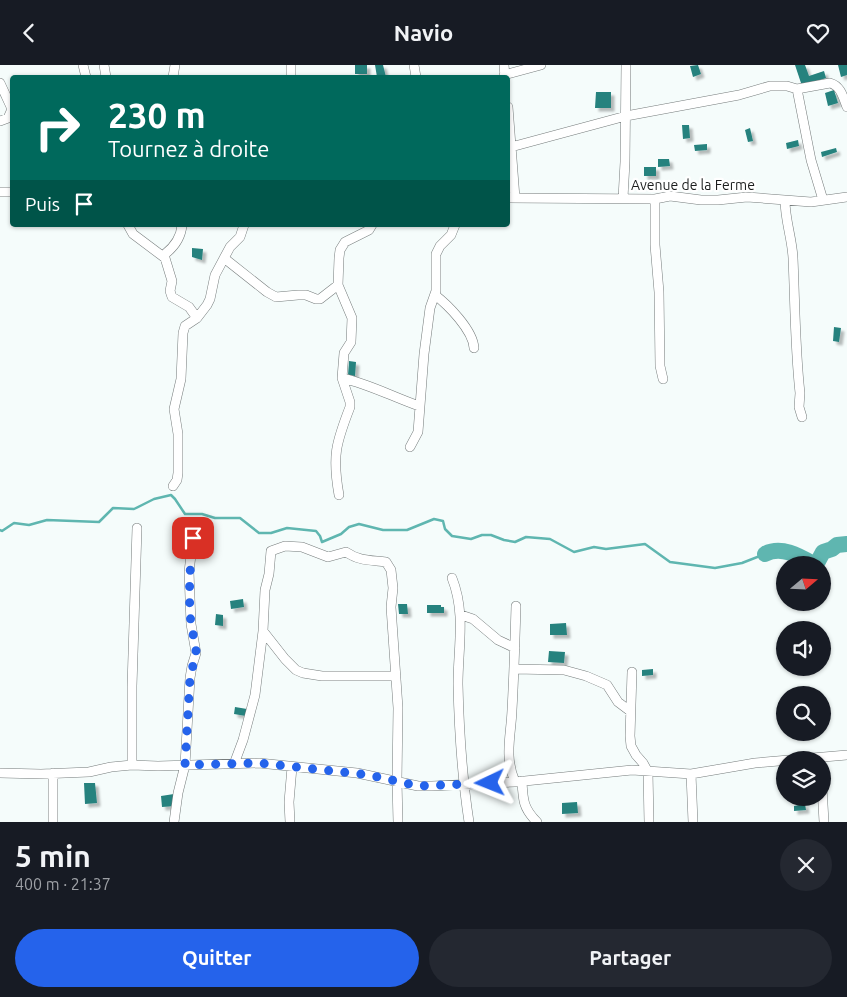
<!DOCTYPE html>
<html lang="fr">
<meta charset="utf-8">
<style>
body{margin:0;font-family:Ubuntu,sans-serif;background:#242831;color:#f1f3f6;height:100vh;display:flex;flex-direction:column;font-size:19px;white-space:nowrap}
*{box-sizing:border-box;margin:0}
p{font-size:16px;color:#9ea1a6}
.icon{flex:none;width:28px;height:28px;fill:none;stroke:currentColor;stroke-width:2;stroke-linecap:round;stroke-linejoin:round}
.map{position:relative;height:757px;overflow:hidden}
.details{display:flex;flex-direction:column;background:#171b24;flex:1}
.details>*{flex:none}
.banner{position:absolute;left:10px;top:10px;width:500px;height:152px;border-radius:5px;box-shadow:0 1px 4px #0004;background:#00695c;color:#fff;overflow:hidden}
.needle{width:32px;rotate:71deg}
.buttons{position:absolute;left:776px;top:491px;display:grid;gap:10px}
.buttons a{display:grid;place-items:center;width:55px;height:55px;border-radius:50%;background:#171b24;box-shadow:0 1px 4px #0004;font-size:25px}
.pin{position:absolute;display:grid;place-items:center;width:42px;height:42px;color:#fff;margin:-21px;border-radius:10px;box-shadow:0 2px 8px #0006}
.me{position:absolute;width:55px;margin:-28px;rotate:268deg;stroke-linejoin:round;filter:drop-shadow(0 0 4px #0008)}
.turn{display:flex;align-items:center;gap:18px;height:105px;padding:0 15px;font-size:22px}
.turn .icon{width:65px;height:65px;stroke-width:2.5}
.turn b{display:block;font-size:35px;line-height:42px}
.then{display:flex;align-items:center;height:48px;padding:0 15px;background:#0003;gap:10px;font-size:19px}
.round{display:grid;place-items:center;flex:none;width:52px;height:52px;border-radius:26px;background:#242831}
.summary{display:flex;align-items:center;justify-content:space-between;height:85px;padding:0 15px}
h1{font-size:30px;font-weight:600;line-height:38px}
.cta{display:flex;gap:10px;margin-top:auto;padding:10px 15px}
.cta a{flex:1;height:58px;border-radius:30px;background:#2563eb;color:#fff;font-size:20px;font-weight:600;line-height:58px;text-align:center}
.cta a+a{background:#242831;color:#f1f3f6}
header{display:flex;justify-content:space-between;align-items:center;height:65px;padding:0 15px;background:#171b24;font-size:22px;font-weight:600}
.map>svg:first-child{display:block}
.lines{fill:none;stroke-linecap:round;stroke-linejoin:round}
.stream{stroke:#5fb6b0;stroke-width:2.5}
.river{stroke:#5fb6b0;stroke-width:16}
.building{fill:#26827e;filter:url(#shadow)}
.minor-casing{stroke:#767c7c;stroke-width:10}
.minor{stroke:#fff;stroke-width:9}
.route{stroke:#2563eb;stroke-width:9;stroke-dasharray:0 16.2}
.labels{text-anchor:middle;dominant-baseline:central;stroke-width:4.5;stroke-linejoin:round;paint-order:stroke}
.street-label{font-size:14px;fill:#1b1d1d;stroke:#fff}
</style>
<header><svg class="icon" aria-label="back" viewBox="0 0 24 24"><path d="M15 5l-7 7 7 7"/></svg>Navio<svg class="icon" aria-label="heart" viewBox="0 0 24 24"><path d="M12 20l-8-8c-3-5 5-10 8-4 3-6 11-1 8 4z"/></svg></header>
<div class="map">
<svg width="847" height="757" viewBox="0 0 847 757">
<defs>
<filter id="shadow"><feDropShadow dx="3.5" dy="3.5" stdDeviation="1" flood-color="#0004"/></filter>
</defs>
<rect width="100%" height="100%" fill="#f5fcfb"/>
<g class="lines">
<path class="stream" d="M0,465L2,466L14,458L29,460L47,455L99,457L113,443L134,444L154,434L171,430L175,434L185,449H202L215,453H240L259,468H271L287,463L316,466L320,471L322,477L341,469L349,462L359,459L383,465H407L434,454L443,456L445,464L452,471L471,474L482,470H491L504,475L515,477L526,472L550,474L574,487L594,482L606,484L645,479L670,497L715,503L742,498L765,489"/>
<path class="river" d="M765,489C782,480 801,492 815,500
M816,500L823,487L832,484L837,480L847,479"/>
</g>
<path class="building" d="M355,0H367V9H355Z
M375,0H383L386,12H377Z
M698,0L701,9L693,12L690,1Z
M795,0H805L809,11L824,6L826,13L802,21Z
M838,0H847V10L841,12Z
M834,25L838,38L828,41L825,28Z
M596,27H611V43H595Z
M682,60H689L690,73L683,74Z
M750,63L753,76L748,77L745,65Z
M798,75L799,81L787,84L786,78Z
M707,79V85L695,86L694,80Z
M836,83L837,87L822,92L821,87Z
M658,94H669L670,101L658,102Z
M644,102H656V111H644Z
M192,183L203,184L202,195L192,192Z
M834,262L841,263L839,277L833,276Z
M349,296L356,297L355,311L348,310Z
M243,534L244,542L231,544L230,536Z
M398,539H407L408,549H399Z
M427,540H441V542H444V548H427Z
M216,549L223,550V561L215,560Z
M566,558L567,570H550V559Z
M549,586L565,587L564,598L548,597Z
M653,604V610L642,611V605Z
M235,642L247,644L246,651L234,649Z
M84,718H95L97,738L85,739Z
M174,729L175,741L162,742L161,731Z
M577,737L578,748L562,749V738Z
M805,739L806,745L794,746V741Z"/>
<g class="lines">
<g class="minor-casing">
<path id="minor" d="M83,0L86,12
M104,0L106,12
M291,0V12
M414,0L416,12
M504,0L505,12
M504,10L541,0
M173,12L175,0
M0,18L12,44
M797,24L830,18C841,21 843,32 847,42
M508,42L515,133
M0,56L8,53L12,44
M511,82L626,51L739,30L770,21H787L797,24L811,95L823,135
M0,127H12
M508,133L655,134L670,131L701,135H718L747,132L811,137L847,132
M623,133L625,97L626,0
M655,134V180L659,227L660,301L663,314
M785,135C785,155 792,173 793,193C795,238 795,283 800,328L799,342L802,352
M128,160L133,169L165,193
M182,160C181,172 174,182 165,189V193L172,216L170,226L172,232L189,242L197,253
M224,193L267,227L276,232L298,230H306L316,234H320L338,220
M435,230C448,240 473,265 474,283
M342,313C369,319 393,332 419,341
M410,382L418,367L424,289L430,243L436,226V189L440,181L451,170L455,160
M173,421L177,415L178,408V369L174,344L181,314L183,268L185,261L197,253L207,240L210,234L215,210L230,182L240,172L244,160
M339,430C332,391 336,378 350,342V337L342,313L344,288L351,277L352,253L338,220L339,193L340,185L345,177L369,165L372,160
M452,513C466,548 458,583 458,619C459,665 462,711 469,757
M461,550L473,554L498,575L515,583
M263,566L285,594L296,605L303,608L322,611H396
M514,604L564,605L586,611L607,620L618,637L630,646
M632,607L630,671L631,681L636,690L643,698L648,707L649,757
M234,699L243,675L255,630L263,566L265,525L269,509L271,486L285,481L302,482L328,492L346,487C359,496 371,495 386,497L391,505L393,523L391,542L398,643L397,716L398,757
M132,700V621L137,463
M0,708L41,709L89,707L111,702L132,700L158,701L259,698L357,708L418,721H432L515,717L632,705L691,709L755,698L847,690
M53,708V757
M691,709L693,757
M522,716C523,735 523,743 537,757
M515,717C504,691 511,671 512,645C514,610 515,575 516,541
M822,722L824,757
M174,757L178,728L185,700L190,613L192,601L196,588L191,559L189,507L193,473
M290,757L289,737L292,702"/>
</g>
<use href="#minor" class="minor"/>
</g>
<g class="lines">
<path class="route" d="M193,473C190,502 188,530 191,559C192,568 196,577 196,586C196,595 191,604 190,613L185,700L259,698L369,710L418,721L490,718"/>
</g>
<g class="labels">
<g class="street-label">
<text x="693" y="120">Avenue de la Ferme</text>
</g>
</g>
</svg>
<div class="buttons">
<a><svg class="needle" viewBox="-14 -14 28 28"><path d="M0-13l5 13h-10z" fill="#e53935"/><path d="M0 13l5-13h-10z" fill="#9ea1a6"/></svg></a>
<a><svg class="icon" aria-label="sound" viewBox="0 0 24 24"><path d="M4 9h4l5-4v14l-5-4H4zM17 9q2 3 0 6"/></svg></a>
<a><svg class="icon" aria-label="search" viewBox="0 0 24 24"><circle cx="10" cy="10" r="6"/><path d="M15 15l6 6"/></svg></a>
<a><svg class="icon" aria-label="layers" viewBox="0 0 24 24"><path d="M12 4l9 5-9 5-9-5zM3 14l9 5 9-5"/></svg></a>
</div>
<div class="pin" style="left:193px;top:473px;background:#d93025"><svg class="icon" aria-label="arrive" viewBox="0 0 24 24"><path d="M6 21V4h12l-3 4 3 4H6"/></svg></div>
<svg class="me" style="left:490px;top:718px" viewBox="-20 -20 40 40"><path d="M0-17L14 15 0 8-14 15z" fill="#2563eb" stroke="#fff" stroke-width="4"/></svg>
<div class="banner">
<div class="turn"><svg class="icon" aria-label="right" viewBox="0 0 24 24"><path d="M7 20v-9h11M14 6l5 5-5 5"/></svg><div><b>230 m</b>Tournez à droite</div></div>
<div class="then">Puis<svg class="icon" aria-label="arrive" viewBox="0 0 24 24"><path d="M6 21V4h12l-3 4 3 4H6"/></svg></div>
</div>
</div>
<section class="details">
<div class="summary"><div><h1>5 min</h1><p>400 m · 21:37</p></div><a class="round"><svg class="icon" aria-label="close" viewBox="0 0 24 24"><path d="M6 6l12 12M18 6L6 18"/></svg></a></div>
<div class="cta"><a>Quitter</a><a>Partager</a></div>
</section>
